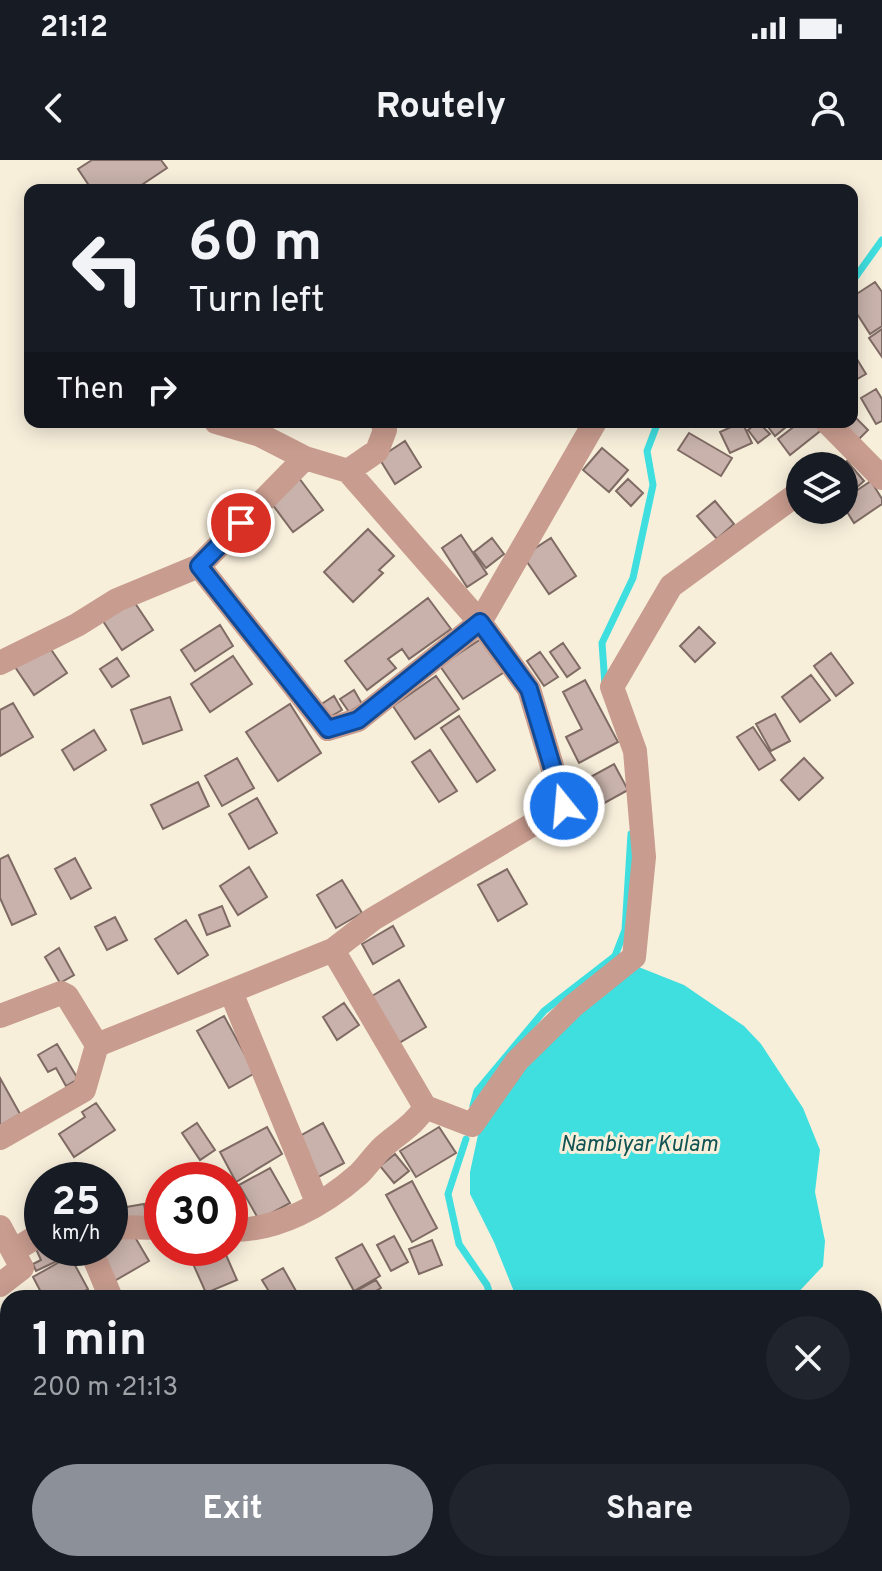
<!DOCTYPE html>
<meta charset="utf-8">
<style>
body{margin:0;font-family:Overpass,sans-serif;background:#20242c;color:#f1f3f6;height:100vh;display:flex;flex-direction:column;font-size:30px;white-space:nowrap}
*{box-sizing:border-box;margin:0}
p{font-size:26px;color:#9ea1a6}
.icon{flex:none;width:44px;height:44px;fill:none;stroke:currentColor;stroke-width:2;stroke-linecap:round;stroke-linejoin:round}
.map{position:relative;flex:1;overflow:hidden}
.drawer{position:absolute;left:0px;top:1130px;width:882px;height:282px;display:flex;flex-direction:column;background:#171b24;border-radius:24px 24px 0 0;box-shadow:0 4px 20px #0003}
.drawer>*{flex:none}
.top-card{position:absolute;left:24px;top:24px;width:834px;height:244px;border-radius:16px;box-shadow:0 4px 20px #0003;background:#171b24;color:#f1f3f6;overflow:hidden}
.tools{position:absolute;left:786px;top:292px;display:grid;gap:16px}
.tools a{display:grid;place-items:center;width:72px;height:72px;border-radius:50%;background:#171b24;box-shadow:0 4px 20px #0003;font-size:40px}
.speed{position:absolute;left:24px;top:1002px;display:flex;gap:16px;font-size:40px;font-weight:700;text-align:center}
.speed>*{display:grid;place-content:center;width:104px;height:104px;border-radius:50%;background:#171b24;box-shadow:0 4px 20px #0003;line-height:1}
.speed small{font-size:20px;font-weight:400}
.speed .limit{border:12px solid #d22;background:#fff;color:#111}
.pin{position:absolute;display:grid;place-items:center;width:68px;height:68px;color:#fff;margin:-34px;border:4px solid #fff;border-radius:50%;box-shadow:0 2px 8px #0007}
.me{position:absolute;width:88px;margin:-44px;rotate:343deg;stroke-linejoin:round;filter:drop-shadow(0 0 6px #0008)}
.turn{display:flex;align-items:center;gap:28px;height:168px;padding:0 32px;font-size:36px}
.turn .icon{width:104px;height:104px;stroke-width:2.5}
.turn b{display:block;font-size:56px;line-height:68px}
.then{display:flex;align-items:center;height:76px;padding:0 32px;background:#0003;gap:16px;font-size:30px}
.round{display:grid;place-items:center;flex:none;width:84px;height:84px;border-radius:42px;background:#20242c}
.head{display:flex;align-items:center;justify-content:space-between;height:136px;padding:0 32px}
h1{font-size:48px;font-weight:700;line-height:60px}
.button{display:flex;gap:16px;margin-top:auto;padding:16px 32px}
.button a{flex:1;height:92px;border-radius:48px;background:#8c9099;color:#fff;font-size:32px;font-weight:700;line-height:92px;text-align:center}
.button a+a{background:#20242c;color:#f1f3f6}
.status{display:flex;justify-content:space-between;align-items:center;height:56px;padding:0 40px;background:#171b24;direction:ltr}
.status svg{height:22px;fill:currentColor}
header{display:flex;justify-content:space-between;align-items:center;height:104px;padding:0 32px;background:#171b24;font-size:36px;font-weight:700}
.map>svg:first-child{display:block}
.water{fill:#3fdedf}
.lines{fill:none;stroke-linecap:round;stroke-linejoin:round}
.stream{stroke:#3fdedf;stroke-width:7}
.building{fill:#c8b2ab;stroke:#7f6b64;stroke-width:2}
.street{stroke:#c89c8e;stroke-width:24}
.route-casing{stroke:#114b97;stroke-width:20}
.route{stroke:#1a73e8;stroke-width:14}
.labels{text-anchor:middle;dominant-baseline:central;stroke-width:6;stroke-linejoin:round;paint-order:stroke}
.water-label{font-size:22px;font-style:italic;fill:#115353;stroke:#f8efdb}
</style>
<div class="status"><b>21:12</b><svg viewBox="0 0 49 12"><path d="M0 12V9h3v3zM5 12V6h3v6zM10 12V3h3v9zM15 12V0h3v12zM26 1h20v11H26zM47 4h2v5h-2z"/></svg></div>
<header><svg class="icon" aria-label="back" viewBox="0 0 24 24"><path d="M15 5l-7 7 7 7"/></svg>Routely<svg class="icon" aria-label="person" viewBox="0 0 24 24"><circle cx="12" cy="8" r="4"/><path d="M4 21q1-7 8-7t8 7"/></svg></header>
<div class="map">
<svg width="882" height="1411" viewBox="0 0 882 1411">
<rect width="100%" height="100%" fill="#f8efdb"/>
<path class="water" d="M631,804L684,825L744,866L761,884L803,948L820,990L815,1032L825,1081L823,1106L793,1138H517L515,1134L494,1082L470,1034V1012L481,961L492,934Z"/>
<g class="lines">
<path class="stream" d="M852,122L882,80
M605,525L602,483L633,418L653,325L647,291L658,262
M473,946L477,931L544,851L615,796L625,770L631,674
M466,979L448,1034L459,1084L487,1125L491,1138
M332,1404L334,1411"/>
</g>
<path class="building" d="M92,0H161L167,8L134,30H92L78,9Z
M875,122L882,132V166L870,174L852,146V137Z
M882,169V197L869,178Z
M852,191L866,214L852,222Z
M876,229L882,239V261L876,264L861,238Z
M852,254L868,270L854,284L832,262H852Z
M742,262L752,283L730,293L720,272Z
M758,262L770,274L758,283L748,270Z
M782,262L786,267L775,276L765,263Z
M800,262H819L824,268L790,295L778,279Z
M689,273L732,298L721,316L678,290Z
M405,281L421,307L395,324L379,298Z
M602,288L628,310L609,332L583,310Z
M847,301L864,321L844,339V306H841Z
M299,318L323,350L293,372L269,340Z
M628,319L643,333L631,346L616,331Z
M871,321L882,339V344L854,363L844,347V339Z
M715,341L734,364L717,379L697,356Z
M368,369L394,396L379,410L383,413L353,442L324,412Z
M461,375L487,414L467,427L442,388Z
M492,378L504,394L486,408L474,392Z
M551,378L576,416L549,434L523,396Z
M131,437L153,470L122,490L101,458Z
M428,438L451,469L409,499L402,489L388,499L396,508L367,530L345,501Z
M220,465L233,486L195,511L181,490Z
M699,467L715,483L695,502L680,486Z
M484,477L506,511L463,539L440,506Z
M563,483L580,508L567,517L550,492Z
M48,485L67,513L34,535L15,507Z
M540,492L558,517L544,526L527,501Z
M831,493L853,523L836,536L814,506Z
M233,496L252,524L210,552L191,524Z
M117,498L129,516L112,527L100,509Z
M811,515L830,540L800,562L782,537Z
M436,516L459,549L415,579L393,546Z
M585,520L618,582L579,603L566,577L582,569L563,532Z
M354,530L362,544L349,552L340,539Z
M334,536L342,550L328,558L320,545Z
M170,537L182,570L143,584L131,550Z
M13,543L33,577L0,596V550Z
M290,544L321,593L278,621L246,572Z
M775,554L790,581L771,591L756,564Z
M459,556L495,610L477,622L441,568Z
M753,567L775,600L759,610L737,577Z
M94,570L106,590L74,610L62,590Z
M430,590L457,631L439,642L412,602Z
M237,598L254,628L222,646L205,616Z
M804,598L823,618L799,640L781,620Z
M614,604L628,630L590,651L576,625Z
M198,622L209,646L163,669L151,645Z
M257,638L277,673L249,689L229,654Z
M8,695L36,754L12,765L0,738V699Z
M75,698L91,728L71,739L55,709Z
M249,707L267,737L238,755L220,726Z
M507,709L527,744L498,761L478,725Z
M342,720L362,753L336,768L317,735Z
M222,746L230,766L207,775L199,755Z
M115,757L127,780L107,790L95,767Z
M186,760L208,795L178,814L155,779Z
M393,766L404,786L373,804L362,784Z
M59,788L74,815L60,823L45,797Z
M399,820L426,867L399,883L372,836Z
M344,843L359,865L337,880L323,857Z
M224,856L255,913L229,928L197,871Z
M57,884L78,919L66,926L56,908L48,912L38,895Z
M0,918L20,954L1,965L0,964Z
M96,943L115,970L74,997L59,974L85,957L82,952Z
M197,963L215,990L200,1000L182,973Z
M323,963L344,1003L315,1019L293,980Z
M267,967L282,994L236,1022L220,992Z
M439,967L456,993L416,1017L400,991Z
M395,994L409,1011L394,1023L380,1006Z
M74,1003L84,1020H44Z
M270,1008L290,1043L259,1060L239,1025Z
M412,1021L437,1068L412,1082L386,1035Z
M144,1044L147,1060L122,1065L120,1048Z
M132,1072L149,1101L111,1123L94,1094L110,1088V1085Z
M394,1076L408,1102L391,1111L377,1085Z
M432,1080L442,1105L419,1114L409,1089Z
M362,1084L380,1116L354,1131L336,1098Z
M42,1086L76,1088L78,1091L36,1111L33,1104L41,1100L36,1089Z
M212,1088H223L237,1120L206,1133L190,1097Z
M70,1096L88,1129L72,1138H44L33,1117Z
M283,1108L300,1138H273L262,1120Z
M376,1120L381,1128L364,1138H356L353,1133Z
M8,1279V1316L0,1303V1283Z
M874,1361L882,1375V1400L862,1411H855L851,1404H874Z
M8,1393V1404H16L20,1411H0V1398Z
M596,1404H622L624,1411H584L583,1408Z
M715,1404H750L751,1408L718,1411Z"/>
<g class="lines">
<path class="street" d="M216,262L260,275L305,298
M827,262L882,318
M199,406L328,569L358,560L480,462L595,262
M0,503L77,465L117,440L199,406L305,298L348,311L377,291L385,270L382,262
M231,832L317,1042
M0,856L61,833L67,836L97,885L84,930L0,978
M97,885L333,790
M425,947L472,965L517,901L573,846L634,797L644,697L635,591L612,527L671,426L800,332
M0,1067L22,1108L0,1125
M110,1067L162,1068
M230,1070C277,1071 324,1045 359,1014C368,1005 375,994 384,986C399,973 415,964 425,947L333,790L373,759L564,646L529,529L480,462L348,311
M90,1088L111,1138
M15,1090L42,1073
M42,1404L45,1411
M238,1404L241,1411
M660,1404L662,1411
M829,1404L832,1411"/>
</g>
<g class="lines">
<g class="route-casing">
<path id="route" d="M241,363L199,406L328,569L358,560L480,462L529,529L564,646"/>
</g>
<use href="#route" class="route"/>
</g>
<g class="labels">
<g class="water-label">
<text x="639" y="985">Nambiyar Kulam</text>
</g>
</g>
</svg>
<div class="tools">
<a><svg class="icon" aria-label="layers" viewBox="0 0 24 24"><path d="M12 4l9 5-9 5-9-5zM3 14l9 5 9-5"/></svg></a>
</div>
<div class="speed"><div>25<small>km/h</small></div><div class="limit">30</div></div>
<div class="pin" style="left:241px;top:363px;background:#d93025"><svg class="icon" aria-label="arrive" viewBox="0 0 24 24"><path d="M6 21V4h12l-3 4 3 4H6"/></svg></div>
<svg class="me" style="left:564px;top:646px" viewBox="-20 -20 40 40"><circle r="17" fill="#1a73e8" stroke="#fff" stroke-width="3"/><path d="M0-11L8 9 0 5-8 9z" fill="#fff"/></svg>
<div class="top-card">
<div class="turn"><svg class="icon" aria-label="left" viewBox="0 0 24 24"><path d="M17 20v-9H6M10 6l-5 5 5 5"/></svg><div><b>60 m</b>Turn left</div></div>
<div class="then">Then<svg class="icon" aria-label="right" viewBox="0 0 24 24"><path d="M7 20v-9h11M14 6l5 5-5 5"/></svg></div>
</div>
<section class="drawer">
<div class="head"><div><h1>1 min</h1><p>200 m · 21:13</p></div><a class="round"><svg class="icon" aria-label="close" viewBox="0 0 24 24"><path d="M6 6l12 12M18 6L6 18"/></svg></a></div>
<div class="button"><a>Exit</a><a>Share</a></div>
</section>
</div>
